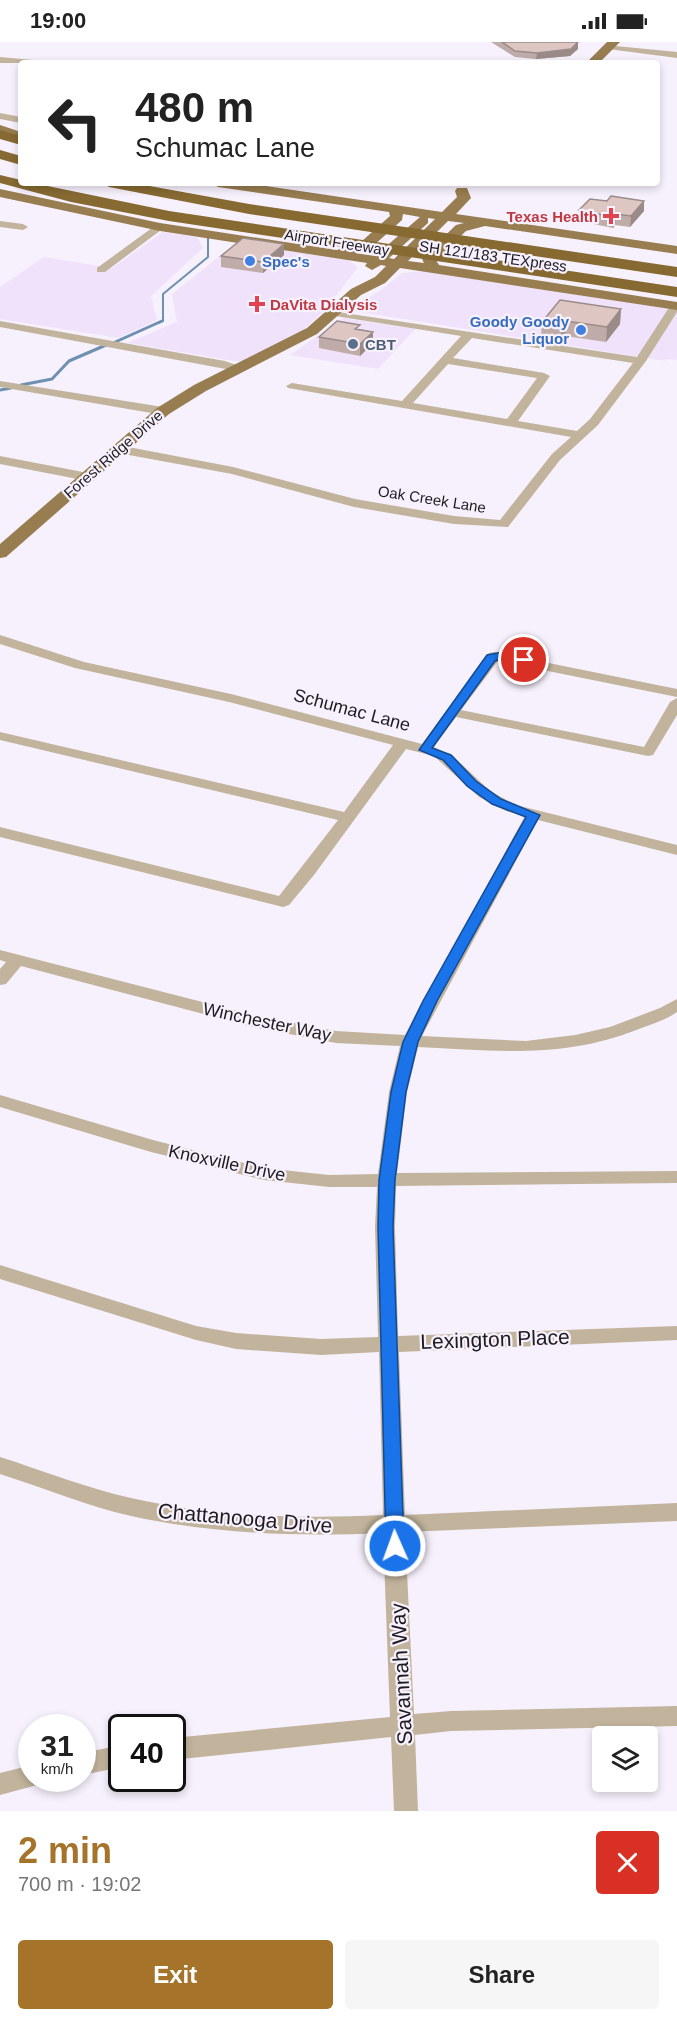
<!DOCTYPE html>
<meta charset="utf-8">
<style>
body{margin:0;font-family:Helvetica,sans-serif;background:#f6f6f6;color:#222;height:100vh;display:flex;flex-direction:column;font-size:22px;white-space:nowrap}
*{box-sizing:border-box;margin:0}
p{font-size:20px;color:#767676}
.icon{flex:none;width:33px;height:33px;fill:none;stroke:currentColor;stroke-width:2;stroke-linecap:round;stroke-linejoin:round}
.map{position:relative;height:1769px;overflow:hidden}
.panel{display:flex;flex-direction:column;background:#fff;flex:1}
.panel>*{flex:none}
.banner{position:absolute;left:18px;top:18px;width:642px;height:126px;border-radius:6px;box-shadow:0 3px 9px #0003;background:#fff;color:#222;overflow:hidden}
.buttons{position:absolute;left:592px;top:1684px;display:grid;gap:12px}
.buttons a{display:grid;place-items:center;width:66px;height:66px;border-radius:6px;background:#fff;box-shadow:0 3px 9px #0003;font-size:30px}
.speed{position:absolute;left:18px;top:1672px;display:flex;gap:12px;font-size:30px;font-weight:700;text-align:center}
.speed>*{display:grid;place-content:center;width:78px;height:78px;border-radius:50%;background:#fff;box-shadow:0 3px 9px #0003;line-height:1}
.speed small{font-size:15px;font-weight:400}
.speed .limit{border:3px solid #111;border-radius:9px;background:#fff;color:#111}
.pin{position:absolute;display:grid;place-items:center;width:51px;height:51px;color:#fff;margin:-26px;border:3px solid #fff;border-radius:50%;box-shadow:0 2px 6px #0007}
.me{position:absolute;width:66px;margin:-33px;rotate:358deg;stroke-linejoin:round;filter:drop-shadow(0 0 4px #0008)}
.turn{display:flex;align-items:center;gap:21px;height:126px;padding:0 18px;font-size:27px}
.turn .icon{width:78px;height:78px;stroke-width:2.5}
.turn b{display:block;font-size:42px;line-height:51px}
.round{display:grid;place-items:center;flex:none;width:63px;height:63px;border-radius:6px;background:#f6f6f6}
.headline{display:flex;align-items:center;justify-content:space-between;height:102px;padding:0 18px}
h1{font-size:36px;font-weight:600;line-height:45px;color:#a5742a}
.action{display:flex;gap:12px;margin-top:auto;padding:12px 18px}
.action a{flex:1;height:69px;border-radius:6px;background:#a5742a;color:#fff;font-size:24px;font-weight:600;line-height:69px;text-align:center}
.action a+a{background:#f6f6f6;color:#222}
.status{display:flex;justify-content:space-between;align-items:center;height:42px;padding:0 30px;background:#fff;direction:ltr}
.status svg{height:16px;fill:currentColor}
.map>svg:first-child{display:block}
.built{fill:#f0e2fb}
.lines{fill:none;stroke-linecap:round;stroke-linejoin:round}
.stream-far1{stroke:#6e90b1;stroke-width:2}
.stream{stroke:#6e90b1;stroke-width:3}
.minor{fill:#c2b49c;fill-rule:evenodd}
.major{fill:#977d50;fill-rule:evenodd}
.highway{fill:#876a32;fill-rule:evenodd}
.wall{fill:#bfaba8}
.shaded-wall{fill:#9b8b88}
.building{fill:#dec7c3;stroke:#9b8b88;stroke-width:1.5}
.route{fill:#1a73e8;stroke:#114b97;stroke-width:1.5}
.health-dot{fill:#e0444e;stroke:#f7f1fd;stroke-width:2}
.shop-dot{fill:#3f7fe0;stroke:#f7f1fd;stroke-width:2}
.service-dot{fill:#5c6f8a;stroke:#f7f1fd;stroke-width:2}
.labels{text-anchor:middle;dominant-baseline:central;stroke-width:4.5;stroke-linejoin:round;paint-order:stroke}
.far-health-label{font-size:15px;font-weight:bold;fill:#be3a42;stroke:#f7f1fd;text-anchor:end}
.far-street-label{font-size:15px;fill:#1d1a20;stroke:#f7f1fd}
.far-shop-label{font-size:15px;font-weight:bold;fill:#366cbe;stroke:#f7f1fd;text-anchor:start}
.far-service-label{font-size:15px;font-weight:bold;fill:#4e5e75;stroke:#f7f1fd;text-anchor:start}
.street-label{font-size:18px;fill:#1d1a20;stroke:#f7f1fd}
.near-street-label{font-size:21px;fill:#1d1a20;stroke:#f7f1fd}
</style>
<div class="status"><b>19:00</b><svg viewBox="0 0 49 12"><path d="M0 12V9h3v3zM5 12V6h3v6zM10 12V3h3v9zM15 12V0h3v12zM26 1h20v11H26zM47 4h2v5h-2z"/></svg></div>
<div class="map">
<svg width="677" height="1769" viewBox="0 0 677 1769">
<rect width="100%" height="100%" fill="#f7f1fd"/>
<path class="built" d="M163,190L197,195L203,206L151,254L157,278L118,296L0,277V245L44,215L112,226Z
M240,201L345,216L358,225L325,268L303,288L271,307L241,320L127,301L177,280L172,252L235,202Z
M423,229L677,267V318L667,317L665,319L348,268L381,248L402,231Z
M343,276L415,287L378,327L290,313Z"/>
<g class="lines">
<path class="stream-far1" d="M158,281L163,279V252L208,215V195"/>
<path class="stream" d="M113,301L162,279
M21,343L52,337L69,319L106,303
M0,348L11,346"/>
<path class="minor" d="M605,3L677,10V16L608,7H605Z
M0,15L33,18L37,21H0Z
M0,71L21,75V81L0,77Z
M0,179L23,182L28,185L23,188L0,185Z
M156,183L165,185L105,230H97V226Z
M677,260V270L646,319L598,383L560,418L508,485L454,482L354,465L232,432L118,411L112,407L118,403L233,425L355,457L454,474L500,478L552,412L571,395L288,346L286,344L292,341L402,359L461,294L335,274L330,271L331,269L637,315L672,261ZM472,296L633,321L590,377L577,389L518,379L550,334L544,331L453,316ZM448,322L537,336L507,377L413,361Z
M0,279L225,319L248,327L242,330L0,285Z
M0,339L163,365L169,369L163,373L0,345Z
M0,414L88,431L94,435L88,439L0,422Z
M0,593L84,620L231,652L422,702L489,611L494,610L677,647V655L498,619L461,668L644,705L670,660L677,656V673L653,713L648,714L456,675L434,705L453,714L490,749L516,763L677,803V813L538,778L422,994L526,999L575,993L610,985L660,966L677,957V970C666,978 652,982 639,987C564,1017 496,1009 418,1005L407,1050L397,1131L677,1129V1141L396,1144L395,1185L398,1294L677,1284V1298L399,1310L405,1473L677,1461V1479L405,1490L414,1672L451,1669L677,1664V1684L451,1689L415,1693L418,1769H394L391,1695L172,1718V1696L390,1675L383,1491C299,1495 214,1492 131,1474C87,1464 44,1446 0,1432V1415C44,1429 86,1446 131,1456C214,1475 299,1477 383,1473L379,1310L321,1313L236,1307L196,1298L0,1237V1223L196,1284L236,1291L321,1297L378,1295L375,1185L377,1145H329L264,1138L151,1110L0,1065V1053L153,1098L264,1126L329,1133L378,1132L389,1050L400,1004L336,1001L253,985L21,924L6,942L0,943V927L6,920L0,918V908L253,973L336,989L405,993L525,774L506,769L479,755L434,714L406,707L314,833L289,863L283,865L0,795V785L279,854L338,778L0,698V690L344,770L393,703L229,660L75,626L0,602Z
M122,1703V1725L82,1733V1711Z
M32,1723V1737H43L41,1742L0,1753V1731Z"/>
<path class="major" d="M607,0H620L599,21H586Z
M0,83L21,90V98L0,91Z
M211,141H245L442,170L457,155L455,149L457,146H467L471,156L456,172L677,204V212L485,184L466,189L436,218L439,223L677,260V268L400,226L385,241L361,253L317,292L206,349L169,372L6,515L0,516V502L157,366L194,343L307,286L351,247L375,235L386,224L381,223L372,228L365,224L367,221L160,189L0,155V147L160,181L337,208L362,199L390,174L389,170L218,145ZM403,172L420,175L375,214L355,211L372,205L402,178ZM428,176L435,177L394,217L389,216L428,181ZM448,179L464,181L456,183L424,214L422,217L424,221L408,219Z"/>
<path class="highway" d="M0,88L21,94V103L0,97Z
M0,108L21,114V123L0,117Z
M0,133L21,138V141H33L169,169L677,245V255L169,179L71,160L0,141Z
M102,141H133L249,162L677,225V235L249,172L109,145Z"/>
</g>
<path class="wall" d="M491,0H578V7L570,14L536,17L515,15Z
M607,159H644V169L630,185L615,183L613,186L579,179V168Z
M284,213L263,231L221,225V214Z
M621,267L620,282L606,300L565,294L561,298L541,295L542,280Z
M360,287L373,290V301L360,314L319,306V295Z"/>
<path class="shaded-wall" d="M578,0V7L570,14L536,17L537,11Z
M644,159V169L630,185L631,174Z
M616,172L615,183L613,186V175Z
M284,202V213L263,231V220Z
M621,267L620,282L606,300L607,285Z
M566,279L565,294L561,298L562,284Z
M373,290V301L360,314V302Z"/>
<path class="building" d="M502,0H578L571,7L537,11L515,9Z
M611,154L644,159L631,174L616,172L613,175L579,168L590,157L607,159Z
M243,196L284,202L263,220L221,214Z
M560,258L621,267L607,285L566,279L562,284L542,280Z
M337,279L360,283L355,287L373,290L360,302L319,295Z"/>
<path class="route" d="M503,610L528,616L530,618L524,622L503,617L495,619L432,706L451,713L476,739L501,757L540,773L437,959L418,1000L406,1050L395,1138L393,1185L404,1504L402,1509L395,1512L389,1509L386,1504L378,1185L379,1138L391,1050L403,1000L423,959L526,775L492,762L467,744L443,718L419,708L487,613Z"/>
<g class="health-dot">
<path d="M608 165h6v6h6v6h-6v6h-6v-6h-6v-6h6z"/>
<path d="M254 253h6v6h6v6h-6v6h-6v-6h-6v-6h6z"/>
</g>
<g class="shop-dot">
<circle cx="250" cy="219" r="6"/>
<circle cx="581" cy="288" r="6"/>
</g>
<circle class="service-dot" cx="353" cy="302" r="6"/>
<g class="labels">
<g class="far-health-label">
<text x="598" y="174">Texas Health</text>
<text x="270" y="262" text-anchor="start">DaVita Dialysis</text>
</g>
<g class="far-street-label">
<text transform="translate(337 200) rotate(9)">Airport Freeway</text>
<text transform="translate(493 214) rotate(8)">SH 121/183 TEXpress</text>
<text transform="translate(113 412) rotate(-41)">Forest Ridge Drive</text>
<text transform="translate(432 457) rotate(9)">Oak Creek Lane</text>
</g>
<g class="far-shop-label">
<text x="262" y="219">Spec's</text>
<text x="569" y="279" text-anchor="end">Goody Goody<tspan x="569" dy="17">Liquor</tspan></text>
</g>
<g class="far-service-label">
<text x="365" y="302">CBT</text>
</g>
<g class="street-label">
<text transform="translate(352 668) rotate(15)">Schumac Lane</text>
<text transform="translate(267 980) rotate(12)">Winchester Way</text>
<text transform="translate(227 1121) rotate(12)">Knoxville Drive</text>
</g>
<g class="near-street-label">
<text transform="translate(495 1297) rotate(-2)">Lexington Place</text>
<text transform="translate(245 1476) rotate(5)">Chattanooga Drive</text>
<text transform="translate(401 1632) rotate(-93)">Savannah Way</text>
</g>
</g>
</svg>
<div class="buttons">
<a><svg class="icon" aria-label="layers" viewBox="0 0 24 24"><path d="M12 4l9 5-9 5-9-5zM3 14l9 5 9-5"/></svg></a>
</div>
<div class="speed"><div>31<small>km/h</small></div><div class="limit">40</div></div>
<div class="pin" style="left:524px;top:618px;background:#d93025"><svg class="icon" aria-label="arrive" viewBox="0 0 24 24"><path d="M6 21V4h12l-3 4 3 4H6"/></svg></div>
<svg class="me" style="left:395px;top:1504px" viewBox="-20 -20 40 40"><circle r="17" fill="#1a73e8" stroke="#fff" stroke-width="3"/><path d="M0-11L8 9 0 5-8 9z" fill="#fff"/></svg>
<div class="banner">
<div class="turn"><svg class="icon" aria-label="left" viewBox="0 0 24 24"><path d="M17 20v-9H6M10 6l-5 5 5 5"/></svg><div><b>480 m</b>Schumac Lane</div></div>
</div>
</div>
<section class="panel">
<div class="headline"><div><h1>2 min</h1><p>700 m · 19:02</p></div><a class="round" style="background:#d93025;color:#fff"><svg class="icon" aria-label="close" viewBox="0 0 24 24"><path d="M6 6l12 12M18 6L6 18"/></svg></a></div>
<div class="action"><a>Exit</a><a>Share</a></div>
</section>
